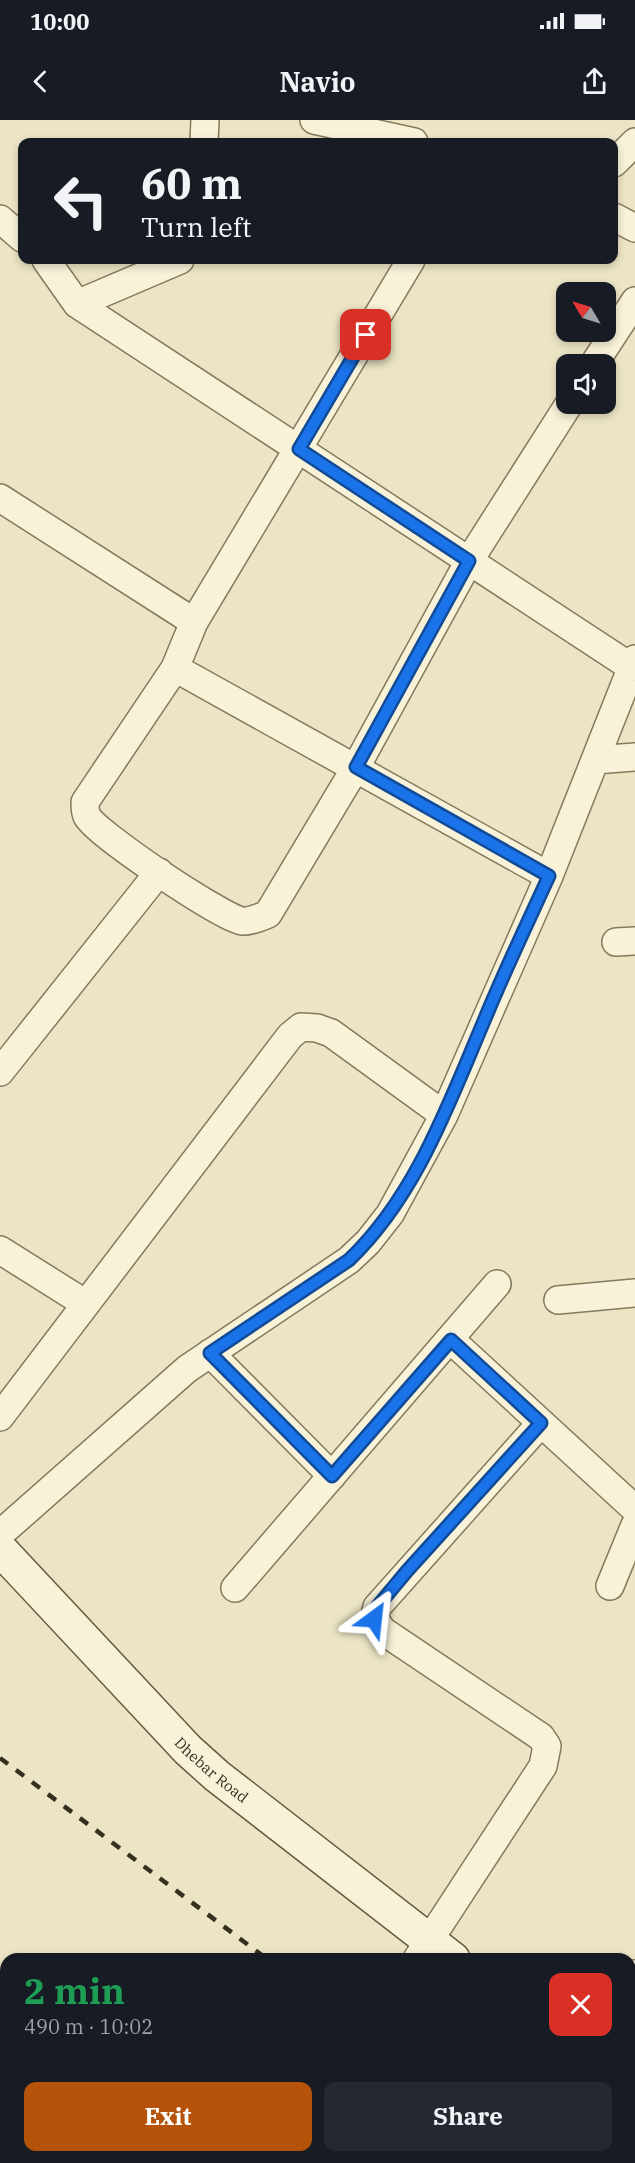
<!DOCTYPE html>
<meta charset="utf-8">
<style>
body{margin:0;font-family:"IBM Plex Serif",serif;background:#242831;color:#f1f3f6;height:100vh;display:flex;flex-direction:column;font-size:22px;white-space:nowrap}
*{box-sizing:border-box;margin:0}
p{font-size:20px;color:#9ea1a6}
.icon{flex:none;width:33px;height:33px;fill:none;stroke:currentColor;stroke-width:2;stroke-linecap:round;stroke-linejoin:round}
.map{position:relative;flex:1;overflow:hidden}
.panel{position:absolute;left:0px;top:1833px;width:636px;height:210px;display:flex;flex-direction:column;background:#171b24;border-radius:18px 18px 0 0;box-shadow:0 3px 9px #0003}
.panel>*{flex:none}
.hud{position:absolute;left:18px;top:18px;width:600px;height:126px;border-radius:12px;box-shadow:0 3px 9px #0003;background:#171b24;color:#f1f3f6;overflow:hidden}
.needle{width:39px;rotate:308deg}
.buttons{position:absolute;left:556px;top:162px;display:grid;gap:12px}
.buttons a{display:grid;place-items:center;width:60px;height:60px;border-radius:12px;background:#171b24;box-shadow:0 3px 9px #0003;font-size:30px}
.pin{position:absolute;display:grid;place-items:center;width:51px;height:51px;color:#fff;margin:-26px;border-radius:12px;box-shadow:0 3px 9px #0006}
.me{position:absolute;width:66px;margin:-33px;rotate:30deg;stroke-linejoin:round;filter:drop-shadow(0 0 4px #0008)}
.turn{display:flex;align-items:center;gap:21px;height:126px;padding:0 24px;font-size:27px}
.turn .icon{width:78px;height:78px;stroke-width:2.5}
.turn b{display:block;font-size:42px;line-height:51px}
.round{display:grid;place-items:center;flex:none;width:63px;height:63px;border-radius:12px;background:#242831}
.summary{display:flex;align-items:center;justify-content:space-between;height:102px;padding:0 24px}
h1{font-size:36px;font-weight:800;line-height:45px;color:#1e9e55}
.primary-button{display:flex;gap:12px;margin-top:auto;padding:12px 24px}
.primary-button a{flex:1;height:69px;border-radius:12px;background:#b45309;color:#fff;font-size:24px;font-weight:800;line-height:69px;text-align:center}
.primary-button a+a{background:#242831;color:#f1f3f6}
.status{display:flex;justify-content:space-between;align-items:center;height:42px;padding:0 30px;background:#171b24;direction:ltr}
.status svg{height:16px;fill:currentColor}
header{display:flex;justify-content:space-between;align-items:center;height:78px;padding:0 24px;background:#171b24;font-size:27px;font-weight:800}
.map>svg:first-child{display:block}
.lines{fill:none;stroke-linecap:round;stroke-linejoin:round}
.street-casing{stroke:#86785c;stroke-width:30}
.secondary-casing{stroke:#67593f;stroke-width:36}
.street{stroke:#f7f2d8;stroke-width:27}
.secondary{stroke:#f7f2d8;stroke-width:33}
.rail{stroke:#362e1f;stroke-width:4.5;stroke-dasharray:10 10;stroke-linecap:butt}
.route-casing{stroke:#114b97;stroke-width:15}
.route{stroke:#1a73e8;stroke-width:10}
.labels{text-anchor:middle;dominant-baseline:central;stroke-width:4.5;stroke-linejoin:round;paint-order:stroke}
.street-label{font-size:15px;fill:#362e1f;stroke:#f3efd4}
</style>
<div class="status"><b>10:00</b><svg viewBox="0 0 49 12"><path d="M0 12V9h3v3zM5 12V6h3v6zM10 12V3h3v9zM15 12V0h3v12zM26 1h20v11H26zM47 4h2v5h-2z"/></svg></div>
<header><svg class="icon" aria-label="back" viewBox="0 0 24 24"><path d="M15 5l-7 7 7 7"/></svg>Navio<svg class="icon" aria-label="share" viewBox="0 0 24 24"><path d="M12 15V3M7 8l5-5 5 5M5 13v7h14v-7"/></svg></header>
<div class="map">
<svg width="635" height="2043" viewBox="0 0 635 2043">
<rect width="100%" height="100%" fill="#ece5c5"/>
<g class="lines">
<g class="street-casing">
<path id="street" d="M314,0L414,22
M204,22L205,0
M614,43L635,22
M614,97L635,108
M0,99L22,118
M46,140L77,184L631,547
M411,140L194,502L175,548L85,682C85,686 85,693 87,696C95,713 221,797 242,801C249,802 261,797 268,794L356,647L469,441L569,284
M77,184L180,140
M594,244L635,181
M0,378L194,502
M175,548L549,756
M595,640L635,637
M616,822L635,821
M0,952L159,752
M0,1130L86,1184
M558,1180L635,1173
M451,1220L635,1389
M210,1233L332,1356
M0,1297L290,916L301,907L317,908L331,913L444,995
M0,1414L187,1249L349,1140L368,1122L390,1094L444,995L549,756L635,539
M610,1466L635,1405
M235,1468L497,1164
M417,1839L543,1646L547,1626L541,1617L383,1511L374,1499L377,1487L541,1303
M630,1860L635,1854
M274,2043L278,2037"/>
</g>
<g class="secondary-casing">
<g id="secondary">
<path id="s1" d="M0,1429L188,1630L217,1656L453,1839"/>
<path d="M0,1965L6,1970"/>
<path d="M630,1968L635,1972"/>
<path d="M0,2002L6,2007"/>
<path d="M44,2037L51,2043"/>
<path d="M90,2037L98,2043"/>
</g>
</g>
<use href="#street" class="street"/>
<use href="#secondary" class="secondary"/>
<path class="rail" d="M0,1638L267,1839
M529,2037L537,2043"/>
</g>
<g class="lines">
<g class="route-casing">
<path id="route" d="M366,215L299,329L469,441L356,647L549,756C527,804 504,852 484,901C448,985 416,1076 349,1140L210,1233L332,1356L451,1220L541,1303L407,1451L377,1487L374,1499"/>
</g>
<use href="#route" class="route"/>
</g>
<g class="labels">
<g class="street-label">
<text stroke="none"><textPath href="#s1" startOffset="306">Dhebar Road</textPath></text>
</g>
</g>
</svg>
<div class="buttons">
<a><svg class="needle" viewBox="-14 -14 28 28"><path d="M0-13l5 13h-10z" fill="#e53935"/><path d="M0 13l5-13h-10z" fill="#9ea1a6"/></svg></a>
<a><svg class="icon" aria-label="sound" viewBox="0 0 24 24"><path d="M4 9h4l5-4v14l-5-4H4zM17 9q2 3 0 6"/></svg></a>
</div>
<div class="pin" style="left:366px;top:215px;background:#d93025"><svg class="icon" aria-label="arrive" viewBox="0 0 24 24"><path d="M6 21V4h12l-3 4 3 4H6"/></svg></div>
<svg class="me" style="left:374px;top:1499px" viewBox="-20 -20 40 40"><path d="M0-17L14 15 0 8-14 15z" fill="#1a73e8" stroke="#fff" stroke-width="4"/></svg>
<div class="hud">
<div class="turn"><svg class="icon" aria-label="left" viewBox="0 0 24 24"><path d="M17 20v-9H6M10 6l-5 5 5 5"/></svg><div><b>60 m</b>Turn left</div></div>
</div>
<section class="panel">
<div class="summary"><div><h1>2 min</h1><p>490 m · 10:02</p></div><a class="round" style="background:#d93025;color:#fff"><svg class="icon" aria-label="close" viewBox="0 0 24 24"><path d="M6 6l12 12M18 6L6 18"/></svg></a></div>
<div class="primary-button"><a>Exit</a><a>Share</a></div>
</section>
</div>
